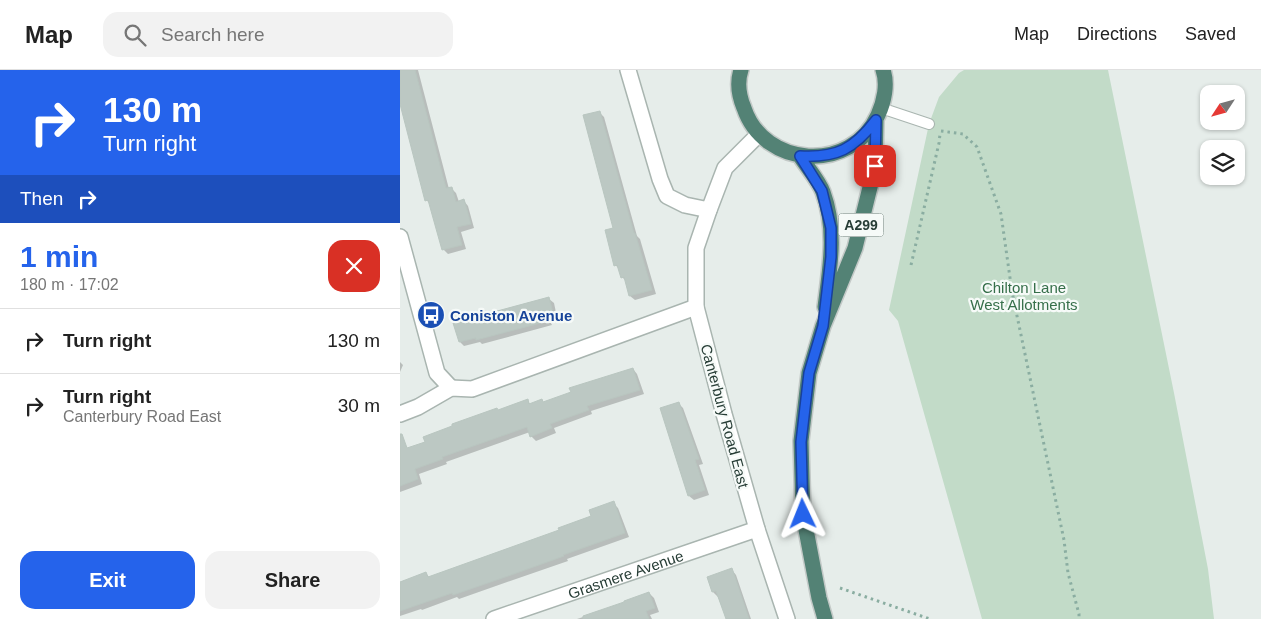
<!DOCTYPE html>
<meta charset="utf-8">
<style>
body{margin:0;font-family:Helvetica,sans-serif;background:#f2f2f2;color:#222;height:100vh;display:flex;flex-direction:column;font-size:19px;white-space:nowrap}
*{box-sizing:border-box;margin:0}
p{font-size:16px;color:#767676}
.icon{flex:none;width:28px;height:28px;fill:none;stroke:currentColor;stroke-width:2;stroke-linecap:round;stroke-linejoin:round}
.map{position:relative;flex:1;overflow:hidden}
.panel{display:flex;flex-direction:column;background:#fff;width:400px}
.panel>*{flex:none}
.top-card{background:#2563eb;color:#fff;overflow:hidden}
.needle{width:32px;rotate:234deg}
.fabs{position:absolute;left:800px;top:15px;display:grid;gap:10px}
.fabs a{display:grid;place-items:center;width:45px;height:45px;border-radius:10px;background:#fff;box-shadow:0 1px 4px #0004;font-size:25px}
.pin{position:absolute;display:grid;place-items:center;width:42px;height:42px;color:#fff;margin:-21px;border-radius:10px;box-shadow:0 2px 8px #0006}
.me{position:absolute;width:55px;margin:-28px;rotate:358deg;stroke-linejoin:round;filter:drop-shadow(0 0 4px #0008)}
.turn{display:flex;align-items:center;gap:18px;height:105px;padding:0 20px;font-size:22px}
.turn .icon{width:65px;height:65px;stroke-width:2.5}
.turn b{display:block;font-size:35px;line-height:42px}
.then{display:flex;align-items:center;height:48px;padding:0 20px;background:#0003;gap:10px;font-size:19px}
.round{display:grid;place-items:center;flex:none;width:52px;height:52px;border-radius:15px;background:#f2f2f2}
.summary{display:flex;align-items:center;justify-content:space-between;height:85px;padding:0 20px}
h1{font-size:30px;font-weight:800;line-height:38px;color:#2563eb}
.primary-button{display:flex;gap:10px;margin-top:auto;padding:10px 20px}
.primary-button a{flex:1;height:58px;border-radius:15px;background:#2563eb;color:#fff;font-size:20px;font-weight:800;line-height:58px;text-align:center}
.primary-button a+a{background:#f2f2f2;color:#222}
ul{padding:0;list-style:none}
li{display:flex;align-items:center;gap:15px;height:65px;padding:0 20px;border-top:1px solid #e0e0e0}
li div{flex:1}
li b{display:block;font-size:19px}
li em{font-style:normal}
header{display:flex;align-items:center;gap:30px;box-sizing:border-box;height:70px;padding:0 25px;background:#fff;border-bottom:1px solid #e0e0e0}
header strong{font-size:24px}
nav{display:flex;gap:28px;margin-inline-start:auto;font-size:18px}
.search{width:350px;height:45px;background:#f2f2f2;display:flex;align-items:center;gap:12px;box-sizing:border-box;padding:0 18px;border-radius:15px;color:#767676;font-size:19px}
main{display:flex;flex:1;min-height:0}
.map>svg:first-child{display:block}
.green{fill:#c2dbc8}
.shadow{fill:#0003}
.building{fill:#bcc8c3;stroke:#b9c6c0}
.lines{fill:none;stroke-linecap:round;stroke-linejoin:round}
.service-casing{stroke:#a9b5b0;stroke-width:12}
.minor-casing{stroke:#a9b5b0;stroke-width:18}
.trunk-casing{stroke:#c3c9c7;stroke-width:18}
.path{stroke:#8aada1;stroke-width:3;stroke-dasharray:2.5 4;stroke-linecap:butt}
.service{stroke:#fff;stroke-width:10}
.minor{stroke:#fff;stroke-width:15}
.trunk{stroke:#538275;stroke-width:15}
.route-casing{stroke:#184099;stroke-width:12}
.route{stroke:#2563eb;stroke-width:9}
.labels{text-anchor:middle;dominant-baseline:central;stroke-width:4.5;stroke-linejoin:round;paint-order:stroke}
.shield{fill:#f6faf8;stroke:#657670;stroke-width:1}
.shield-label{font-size:14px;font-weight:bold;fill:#273d36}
.park-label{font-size:15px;fill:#366f4a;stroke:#f6faf8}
.transit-label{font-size:15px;font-weight:bold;fill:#164399;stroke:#f6faf8;text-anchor:start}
.street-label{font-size:15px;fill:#273d36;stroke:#f6faf8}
</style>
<header>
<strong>Map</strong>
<div class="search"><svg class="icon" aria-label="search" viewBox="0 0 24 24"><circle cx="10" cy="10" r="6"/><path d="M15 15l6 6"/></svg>Search here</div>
<nav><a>Map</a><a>Directions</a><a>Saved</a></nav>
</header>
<main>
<section class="panel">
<div class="top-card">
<div class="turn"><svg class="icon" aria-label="right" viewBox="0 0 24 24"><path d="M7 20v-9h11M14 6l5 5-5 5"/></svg><div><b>130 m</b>Turn right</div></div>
<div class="then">Then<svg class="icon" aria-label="right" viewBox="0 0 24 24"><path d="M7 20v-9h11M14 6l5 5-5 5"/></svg></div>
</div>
<div class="summary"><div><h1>1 min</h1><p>180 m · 17:02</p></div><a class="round" style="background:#d93025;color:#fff"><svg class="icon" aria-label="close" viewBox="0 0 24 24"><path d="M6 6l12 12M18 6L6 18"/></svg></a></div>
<ul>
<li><svg class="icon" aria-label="right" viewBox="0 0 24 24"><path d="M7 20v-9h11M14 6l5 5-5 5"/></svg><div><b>Turn right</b></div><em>130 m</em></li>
<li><svg class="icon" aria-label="right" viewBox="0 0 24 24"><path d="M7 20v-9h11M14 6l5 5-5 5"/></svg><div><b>Turn right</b><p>Canterbury Road East</p></div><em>30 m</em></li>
</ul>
<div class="primary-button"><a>Exit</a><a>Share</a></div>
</section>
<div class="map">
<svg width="861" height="549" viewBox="0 0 861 549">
<rect width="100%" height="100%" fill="#e6edea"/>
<path class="green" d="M564,0H708L774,323L808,499L814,549H582L498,251L489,240L529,54L539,27L559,3Z"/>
<path class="shadow" d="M0,0H18L49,119L51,118L56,123L59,132L64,131L68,136L74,158L61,162L66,179L48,184L43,179L31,134L26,130L0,29Z
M199,42L204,47L237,166L240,169L256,224L235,230L230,226L226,211L222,207L220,199L215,195L214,159Z
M149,229L154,233L158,252L151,253L152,255L82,274L80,272L64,276L60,272Z
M0,292L3,295L0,302Z
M233,299L237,304L244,324L191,341L192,344L154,358L156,363L136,371L131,366L130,362L46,392L47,394L19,404L22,414L0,422V382L27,372L98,341L127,330L131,335L144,333Z
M278,333L283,338L303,394L299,395L309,425L294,430L289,426L261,339Z
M213,433L218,438L229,467L167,489L168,491L116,509L59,529L57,527L22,540L21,539L0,546V512L26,504L30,508L161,461L193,447Z
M332,500L336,505L351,549H327L318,527L313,522L309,508Z
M249,523L254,528L259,542L250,545L252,549H177L226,533Z"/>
<path class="building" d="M0,0H15L46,118L52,117L56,132L64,129L71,154L57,157L62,175L42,180L28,130L25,131L0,34Z
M200,41L234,163H235L252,220L229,226L224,207L221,208L217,195L214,196L205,160L213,158L183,45Z
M149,227L154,247L147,249L148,251L76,270V268L59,272L53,253Z
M233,298L240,320L187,336L189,340L150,354L152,358L130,367L127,357L42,387L43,389L15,399L18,409L0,416V364H2L7,378L25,372L23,367L52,356V354L97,338L98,340L128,329L129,334L142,329L143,332L171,322L169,318Z
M279,332L299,389L295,390L305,420L288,426L260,338Z
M214,431L225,463L163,485L164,486L111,505L53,525L52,523L0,541V512L26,502L28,507L159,460L158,458L191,446L189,440Z
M332,498L349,549H326L316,521L312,522L307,507Z
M249,522L255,538L246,541L249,549H183V546L224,532V531Z"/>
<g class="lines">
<g class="service-casing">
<path id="service" d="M481,38L529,54"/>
</g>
<g class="minor-casing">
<g id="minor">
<path d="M228,0L260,109L267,126L285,135L309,140"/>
<path d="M359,64L325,98L309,140L296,178V237L324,344L357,459L387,549"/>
<path d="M0,167L37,303L51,318"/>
<path d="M0,344L18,337L51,318L72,319L296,237"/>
<path id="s1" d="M94,549L357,459"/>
</g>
</g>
<g class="trunk-casing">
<path id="trunk" d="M341,0C337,12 339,26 344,38C364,98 451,104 478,45C484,32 488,14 483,0
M400,86C406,96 419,111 423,122C437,160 430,198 425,237
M425,549L419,528L403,444L401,371L409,303L423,256L455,178L475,97L476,49"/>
</g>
<path class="path" d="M541,61L563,64L577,77L601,144L612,222L664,470L668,503L679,544V549
M511,195L539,73L540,64
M440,518L530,549"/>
<use href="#service" class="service"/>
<use href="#minor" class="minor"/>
<use href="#trunk" class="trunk"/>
</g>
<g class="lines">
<g class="route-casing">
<path id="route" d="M403,444L401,372L409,303L423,256L431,187V158L422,121L400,86C437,88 454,79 476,50L475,96"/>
</g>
<use href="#route" class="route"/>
</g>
<defs>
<g id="bus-disc" transform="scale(1.4375)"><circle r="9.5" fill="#1a4fb4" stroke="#f6faf8"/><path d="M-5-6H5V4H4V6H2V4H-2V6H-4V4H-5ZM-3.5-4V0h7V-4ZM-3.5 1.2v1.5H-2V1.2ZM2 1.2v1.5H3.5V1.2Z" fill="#fff"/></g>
</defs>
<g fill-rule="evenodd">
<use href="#bus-disc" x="31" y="245"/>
</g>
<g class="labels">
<rect class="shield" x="438.5" y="143.5" width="45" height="23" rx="4"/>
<g class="shield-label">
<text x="461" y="155">A299</text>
</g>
<g class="park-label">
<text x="624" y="217">Chilton Lane<tspan x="624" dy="17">West Allotments</tspan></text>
</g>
<g class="transit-label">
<text x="50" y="245">Coniston Avenue</text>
</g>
<g class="street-label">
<text transform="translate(325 346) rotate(75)">Canterbury Road East</text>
<text stroke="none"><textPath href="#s1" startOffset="139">Grasmere Avenue</textPath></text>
</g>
</g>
</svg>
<div class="fabs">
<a><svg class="needle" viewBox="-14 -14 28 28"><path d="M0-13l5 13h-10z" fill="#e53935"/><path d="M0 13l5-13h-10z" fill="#767676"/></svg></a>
<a><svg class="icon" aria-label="layers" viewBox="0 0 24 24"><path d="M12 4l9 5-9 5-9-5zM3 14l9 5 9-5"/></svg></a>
</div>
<div class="pin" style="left:475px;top:96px;background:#d93025"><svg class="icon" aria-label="arrive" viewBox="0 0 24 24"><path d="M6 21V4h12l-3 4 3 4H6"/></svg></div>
<svg class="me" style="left:403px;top:444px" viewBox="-20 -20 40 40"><path d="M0-17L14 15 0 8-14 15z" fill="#2563eb" stroke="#fff" stroke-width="4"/></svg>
</div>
</main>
